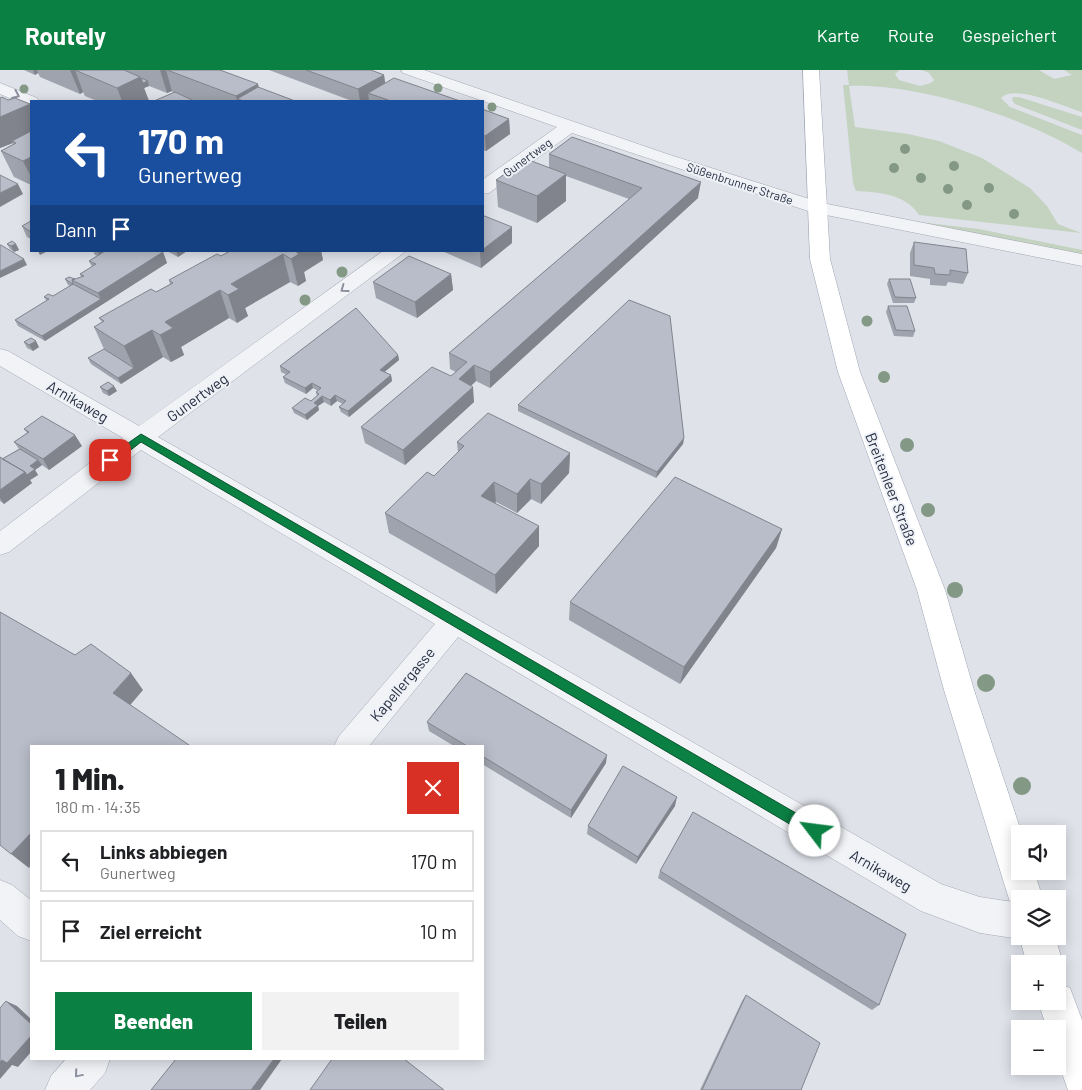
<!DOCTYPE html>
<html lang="de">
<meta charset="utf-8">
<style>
body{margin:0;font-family:Barlow,sans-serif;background:#f2f2f2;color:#202124;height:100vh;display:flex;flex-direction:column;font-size:19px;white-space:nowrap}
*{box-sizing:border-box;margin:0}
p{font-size:16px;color:#757577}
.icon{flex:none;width:28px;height:28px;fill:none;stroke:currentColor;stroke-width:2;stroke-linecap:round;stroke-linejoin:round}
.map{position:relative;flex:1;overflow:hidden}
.details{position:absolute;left:30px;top:675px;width:454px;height:315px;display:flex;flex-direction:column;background:#fff;border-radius:0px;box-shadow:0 2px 12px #0003}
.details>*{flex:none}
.hud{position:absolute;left:30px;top:30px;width:454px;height:152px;border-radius:0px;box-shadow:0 2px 12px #0003;background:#1a4fa0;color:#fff;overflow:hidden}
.tools{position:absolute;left:1011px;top:755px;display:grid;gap:10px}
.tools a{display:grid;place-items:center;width:55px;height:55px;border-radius:0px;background:#fff;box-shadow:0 2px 12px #0003;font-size:25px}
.pin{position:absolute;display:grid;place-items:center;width:42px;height:42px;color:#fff;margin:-21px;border-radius:10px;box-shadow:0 2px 8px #0006}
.me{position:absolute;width:55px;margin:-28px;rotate:300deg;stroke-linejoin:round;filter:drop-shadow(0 0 4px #0008)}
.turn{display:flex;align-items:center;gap:18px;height:105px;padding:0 25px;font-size:22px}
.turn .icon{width:65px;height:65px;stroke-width:2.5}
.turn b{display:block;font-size:35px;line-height:42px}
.then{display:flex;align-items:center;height:48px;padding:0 25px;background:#0003;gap:10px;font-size:19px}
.round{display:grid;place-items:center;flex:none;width:52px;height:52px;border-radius:0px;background:#f2f2f2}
.head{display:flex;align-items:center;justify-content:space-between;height:85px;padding:0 25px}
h1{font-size:30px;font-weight:800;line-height:38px}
.button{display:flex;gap:10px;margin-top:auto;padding:10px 25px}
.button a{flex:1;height:58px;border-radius:0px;background:#0b8043;color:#fff;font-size:20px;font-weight:800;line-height:58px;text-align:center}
.button a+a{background:#f2f2f2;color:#202124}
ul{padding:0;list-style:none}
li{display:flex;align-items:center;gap:15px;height:62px;margin:0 10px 8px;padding:0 15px;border:2px solid #e0e0e0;border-radius:0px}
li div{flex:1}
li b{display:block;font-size:19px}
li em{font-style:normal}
header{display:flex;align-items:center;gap:30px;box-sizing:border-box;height:70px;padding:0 25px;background:#0b8043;color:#fff}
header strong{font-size:24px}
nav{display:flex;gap:28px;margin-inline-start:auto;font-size:18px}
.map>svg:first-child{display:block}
.green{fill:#c3d3c0}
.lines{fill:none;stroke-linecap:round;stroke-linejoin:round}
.minor-casing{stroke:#a4a8b3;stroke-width:1}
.major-casing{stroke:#9ea5b5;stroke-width:1}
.minor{fill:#f2f3f7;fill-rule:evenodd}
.major{fill:#fff;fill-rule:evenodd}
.tree{fill:#839985}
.wall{fill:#9fa3ad}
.shaded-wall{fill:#82848d}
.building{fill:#b9bdc9;stroke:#82848d}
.oneway{stroke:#8c909c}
.route{fill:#0b8043;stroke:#07532c}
.labels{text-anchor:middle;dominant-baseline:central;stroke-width:4;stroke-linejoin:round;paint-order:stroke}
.far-street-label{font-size:12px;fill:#272e41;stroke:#eef1f6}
.street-label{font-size:15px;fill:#272e41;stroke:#eef1f6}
</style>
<header>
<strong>Routely</strong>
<nav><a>Karte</a><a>Route</a><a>Gespeichert</a></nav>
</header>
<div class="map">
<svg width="1082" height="1020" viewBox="0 0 1082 1020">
<rect width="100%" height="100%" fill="#dfe2e9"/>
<path class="green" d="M847,0H900L895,4L899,10L920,16L931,13L934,10L929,3L922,0H1039L1054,9L1072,5L1064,0H1082V42C1065,37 1014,13 1001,28L1010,37L1082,65V83C1024,47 917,13 849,16L855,57L908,64L939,71L982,88L1030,118L1047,136L1058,154L1081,163L919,145C906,124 878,122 856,121L853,113L843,15H849Z
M1013,27H1019L1082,47V60L1015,34L1012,30Z
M901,150L979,159L1082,180V187Z"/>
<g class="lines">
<g class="minor-casing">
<path id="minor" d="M401,0H424L667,84L822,133L1082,184V196L811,142L572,63L489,123L482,124V110L557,57L403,3Z
M0,13L37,28L39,31H31V37L0,24Z
M383,181H406L158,367L941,814L980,827L1020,833V866H1026L1020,869L980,863L921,841L458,567L369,676H334L339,666L435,554L141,380L9,482L0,485V461L123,368L0,296V279L8,281L139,356Z
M0,810L12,815L31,830V871L18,866L0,850Z
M66,989H110L105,1003L90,1020H45L51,1006Z"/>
</g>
<g class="major-casing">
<path id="major" d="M803,0H819L830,189L860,302L945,520L974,620L1022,764L1020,801H1034L1043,829H1020V844L1014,841L1009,829L944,620L917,520L838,302L810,189Z
M1020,864V866H1055L1063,894L1058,907V894H1027L1019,866Z
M1058,913L1070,918L1082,950V1020H1068L1058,992V959H1047L1038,931H1058Z"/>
</g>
<use href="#minor" class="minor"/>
<use href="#major" class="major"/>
</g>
<g class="tree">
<circle cx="438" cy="18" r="4.5"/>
<circle cx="24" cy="19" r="4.5"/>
<circle cx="492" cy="37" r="4.5"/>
<circle cx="905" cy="79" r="5"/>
<circle cx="954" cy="96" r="5"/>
<circle cx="894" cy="98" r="5"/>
<circle cx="921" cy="108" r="5"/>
<circle cx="989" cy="118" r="5"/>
<circle cx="948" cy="119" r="5"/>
<circle cx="967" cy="135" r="5"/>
<circle cx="1014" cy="144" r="5"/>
<circle cx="342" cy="202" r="5.5"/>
<circle cx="305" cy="230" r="5.5"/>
<circle cx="867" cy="251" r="5.5"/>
<circle cx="884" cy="307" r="6"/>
<circle cx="907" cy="375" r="7"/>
<circle cx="928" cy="440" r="7"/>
<circle cx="955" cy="520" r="8"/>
<circle cx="986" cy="613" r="9"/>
<circle cx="1022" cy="716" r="9"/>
</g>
<path class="wall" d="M24,0H220L259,18L295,31H154L173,23L172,21L167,23L149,16L144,18L149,31H97L85,26L83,22L80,24L40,7L38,3L35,5Z
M269,0H371L384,5L385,13L460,31H369V30L367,31H352Z
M8,30L31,37V115L14,107L1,81L13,74V73L0,78Z
M482,39L509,49L510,64L486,81L482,80Z
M549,84L698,128L490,318L476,311L471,316L474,332L405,395L365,373L361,357L451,306L456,302L450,299L449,283L629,129L566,106V131L537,153L498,137L496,110L549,97Z
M31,151V169L27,167L22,156Z
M914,172L968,203L963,214L948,212L946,216L930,215V209L910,206V183Z
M512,173L481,198L442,181H482Z
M7,174H16L19,180L14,182L10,179Z
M93,181H161L163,182L167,193L45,271L18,256L15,250L47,231L44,227L53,226L70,216L68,215L65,209H75L81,207L80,204L92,197L89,191L98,186L95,185Z
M167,181H187L178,187Z
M225,181H321L323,190L304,202L306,211L298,216L290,212L245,238L248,246L237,253L229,248L181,277L184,285L171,292L163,287L121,314L91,294L88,288L104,279L94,257L102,252L99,248L156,222L170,214L169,210L227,183Z
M451,204L453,220L417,248L376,228L373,212Z
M889,209L916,228L914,233H893L887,214Z
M888,236L915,261L913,267L894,266L886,242Z
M24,272L39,277L33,281L27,278Z
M398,285L399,290L384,302L391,305L392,311L349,347L341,342L339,337L343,334L337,331L331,336L324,332L318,336L319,340L307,350L294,343L292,338L311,331L317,326L316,322L318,321L313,318L306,324L285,313L283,307L287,305L281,302L280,296Z
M100,317L117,321L109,326L103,323Z
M518,335L684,368L683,374L656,408L518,341Z
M24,359L82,376L49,400L42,395L35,400L38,405L30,410L32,413L4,434L0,431V387L2,389L19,379L14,372L27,363Z
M457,372L570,383L569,403L541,434L531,429L517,443L496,432L494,433L539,476L496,524L389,463L385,443L434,406L458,383Z
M782,459L776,478L680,614L569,550L570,532Z
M427,652L606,693L571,748L482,694V676H454L429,661Z
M675,736L636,794L587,764L588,756Z
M660,801L879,935L872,940L658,808Z
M746,925L801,1020H700L742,931Z"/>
<path class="shaded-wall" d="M33,0H37L38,3L35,5Z
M70,0H99H75L83,22L80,24Z
M160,0H166L172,21L167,23Z
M384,5L386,20L368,23L369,30L367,31H360L358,19Z
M140,7L143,13L148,11L149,16L144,18L149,31H122L117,18Z
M258,14L262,31L237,29L238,31H237L236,26Z
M30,34L31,37V65L12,71L13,73L0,78V47Z
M509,49L510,64L486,81L485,66Z
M31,87V107L23,91Z
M566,104V131L537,153V126Z
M701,112L698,128L490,318V302Z
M18,114L23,124L0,137V123Z
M512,157V173L481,198L480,182L482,181V180Z
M16,174L19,180L14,182L11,176Z
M38,181H46V182L40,185Z
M99,181H105L101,187L98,182Z
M176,181H187L178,187Z
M292,181H321L323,190L304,202L306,211L298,216L291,189Z
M163,182L167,193L103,234L98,223Z
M283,184L290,212L245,238L248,246L237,253L228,225L231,214Z
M24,189L27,195L0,208V201Z
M451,204L453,220L417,248L415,232Z
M220,220L229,248L181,277L184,285L171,292L160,265L165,252Z
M101,229L103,234L45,271L42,266Z
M152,260L163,287L121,314L118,308L134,298L124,276Z
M36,271L39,277L33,281L29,275Z
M398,285L399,290L381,305L380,300Z
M474,295L476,311L460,325L459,309Z
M391,305L392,311L349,347L348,341Z
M312,313L313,318L306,324L305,318Z
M114,316L117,321L109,326L107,321Z
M473,317L474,332L405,395L403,380Z
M335,325L337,331L331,336L330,330Z
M322,326L324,332L318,336L319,340L307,350L305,345L314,333Z
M75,365L82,376L49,400L43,389Z
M684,368L683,374L656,408L657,402Z
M570,383L569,403L541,434V414Z
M38,390L42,395L35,400L38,405L30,410L32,413L4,434L0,428V420L25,402L30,396Z
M530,409L531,429L517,443V424Z
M494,412L496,432L482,446L481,426Z
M539,456V476L496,524L495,505Z
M782,459L776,478L680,614L684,597Z
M131,603L143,620L126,640L113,623Z
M607,685L606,693L571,748V740Z
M677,727L675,736L636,794L638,787Z
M31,763V795L29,798L11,784Z
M6,931L17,936L31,949V954Z
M31,966V982L18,997L12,995L0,1009V992Z
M274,989H282L260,1020H251Z"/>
<path class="building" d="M75,0H124L140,7L117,18Z
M167,0H220L258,14L236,26Z
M306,0H371L384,5L358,19Z
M141,8L148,11L143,13Z
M394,8L460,31H391L368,23Z
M258,17L295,31H244L237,29Z
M175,22L194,31H154Z
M2,27L8,30L15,28L30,34L0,47V28Z
M482,39L509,49L485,66L482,65Z
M31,61V87L23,91L1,81L16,73L12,71Z
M572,67L701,112L490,302L474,295L459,309L473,317L403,380L361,357L432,297L451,306L467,292L449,283L642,118L549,84Z
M526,89L566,104L537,126L496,110Z
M0,105L18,114L0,123Z
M482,145L512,157L482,180Z
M31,151V162L22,156Z
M12,171L16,174L11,176L7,174Z
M914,172L966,179L968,203L950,200V205L935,204L934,198L914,195Z
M0,175H1L24,189L0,201Z
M105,181H161L163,182L98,223L72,210L84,206L80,204L96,194L89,191Z
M230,181H295L299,184L291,189L283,184L231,214L239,219L228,225L220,220L165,252L173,258L160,265L152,260L124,276L94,257L104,251L99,248L151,219L156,222L173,213L169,210L217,184L221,186Z
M409,186L451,204L415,232L373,212Z
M69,207L75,209L72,210L73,214L65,209Z
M889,209H910L916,228L895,227Z
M73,214L101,229L42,266L15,250L49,229L44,227L48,224L53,226Z
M629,230L670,246L684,368L657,402L518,335Z
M888,236H907L915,261L896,260Z
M356,238L398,285L380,300L391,305L348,341L339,337L346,331L335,325L330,330L322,326L314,333L318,335L305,345L292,338L305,328L311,331L319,324L316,322L321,318L312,313L305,318L283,307L290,302L280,296Z
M31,268L36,271L29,275L24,272Z
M104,279L134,298L118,308L88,288Z
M108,312L114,316L107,321L100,317Z
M488,343L570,383L541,414L530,409L517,424L494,412L481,426L539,456L495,505L385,443L427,402L434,406L464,376L457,372Z
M42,346L75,365L43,389L14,372L29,362L24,359Z
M20,379L38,390L30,396L35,399L27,405L25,402L2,389Z
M0,387L25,402L0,420Z
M675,407L782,459L684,597L570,532Z
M0,542L75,585L91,574L131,603L113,623L189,675L188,676H31V763L11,784L0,775Z
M466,603L607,685L571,740L482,686V676H467L427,652Z
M623,696L677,727L638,787L588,756Z
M693,742L906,864L879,935L660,801Z
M746,925L820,973L801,1020H702Z
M6,931L31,954V966L7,993L2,990L0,992V938Z
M176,989H274L251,1020H151Z
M332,989H404L444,1020H310Z"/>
<defs><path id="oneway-chevron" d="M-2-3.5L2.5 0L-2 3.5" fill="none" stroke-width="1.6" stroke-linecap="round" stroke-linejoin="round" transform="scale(1.25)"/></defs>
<g class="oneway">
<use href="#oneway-chevron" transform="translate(16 25) rotate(24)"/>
<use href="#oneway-chevron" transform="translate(344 219) rotate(144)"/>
<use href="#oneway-chevron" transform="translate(78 1004) rotate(130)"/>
</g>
<path class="route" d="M141,364L820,757L822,761L820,766L815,768L810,766L141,372L114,393H107V388Z"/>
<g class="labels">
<g class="far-street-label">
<text transform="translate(527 87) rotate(-36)">Gunertweg</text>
<text transform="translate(740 113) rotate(18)">Süßenbrunner Straße</text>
</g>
<g class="street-label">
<text transform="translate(197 327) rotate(-36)">Gunertweg</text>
<text transform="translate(78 331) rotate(30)">Arnikaweg</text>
<text transform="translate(892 419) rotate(69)">Breitenleer Straße</text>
<text transform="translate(402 614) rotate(-50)">Kapellergasse</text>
<text transform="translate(881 800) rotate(30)">Arnikaweg</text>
</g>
</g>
</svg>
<div class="tools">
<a><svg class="icon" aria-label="sound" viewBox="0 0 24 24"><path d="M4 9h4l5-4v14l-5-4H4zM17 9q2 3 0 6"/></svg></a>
<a><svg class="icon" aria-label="layers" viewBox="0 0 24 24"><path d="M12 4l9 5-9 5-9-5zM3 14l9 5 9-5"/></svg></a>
<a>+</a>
<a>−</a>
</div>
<div class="pin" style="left:110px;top:390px;background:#d93025"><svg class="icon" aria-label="arrive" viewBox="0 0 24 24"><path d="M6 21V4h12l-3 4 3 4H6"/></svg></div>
<svg class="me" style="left:815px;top:761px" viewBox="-20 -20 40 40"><circle r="19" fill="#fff"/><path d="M0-13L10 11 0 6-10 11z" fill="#0b8043"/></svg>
<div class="hud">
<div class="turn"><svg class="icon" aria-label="left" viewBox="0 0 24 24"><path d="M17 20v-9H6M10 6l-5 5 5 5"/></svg><div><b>170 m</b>Gunertweg</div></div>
<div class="then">Dann<svg class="icon" aria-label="arrive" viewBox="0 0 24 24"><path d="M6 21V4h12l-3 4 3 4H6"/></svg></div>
</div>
<section class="details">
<div class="head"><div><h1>1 Min.</h1><p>180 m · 14:35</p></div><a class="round" style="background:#d93025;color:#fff"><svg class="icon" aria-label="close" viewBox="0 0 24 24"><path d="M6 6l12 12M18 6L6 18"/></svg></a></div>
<ul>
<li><svg class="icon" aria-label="left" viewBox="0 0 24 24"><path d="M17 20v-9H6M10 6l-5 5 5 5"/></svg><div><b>Links abbiegen</b><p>Gunertweg</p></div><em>170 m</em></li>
<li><svg class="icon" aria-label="arrive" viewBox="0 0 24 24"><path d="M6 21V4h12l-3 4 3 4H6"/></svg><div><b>Ziel erreicht</b></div><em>10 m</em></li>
</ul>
<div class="button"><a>Beenden</a><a>Teilen</a></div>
</section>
</div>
